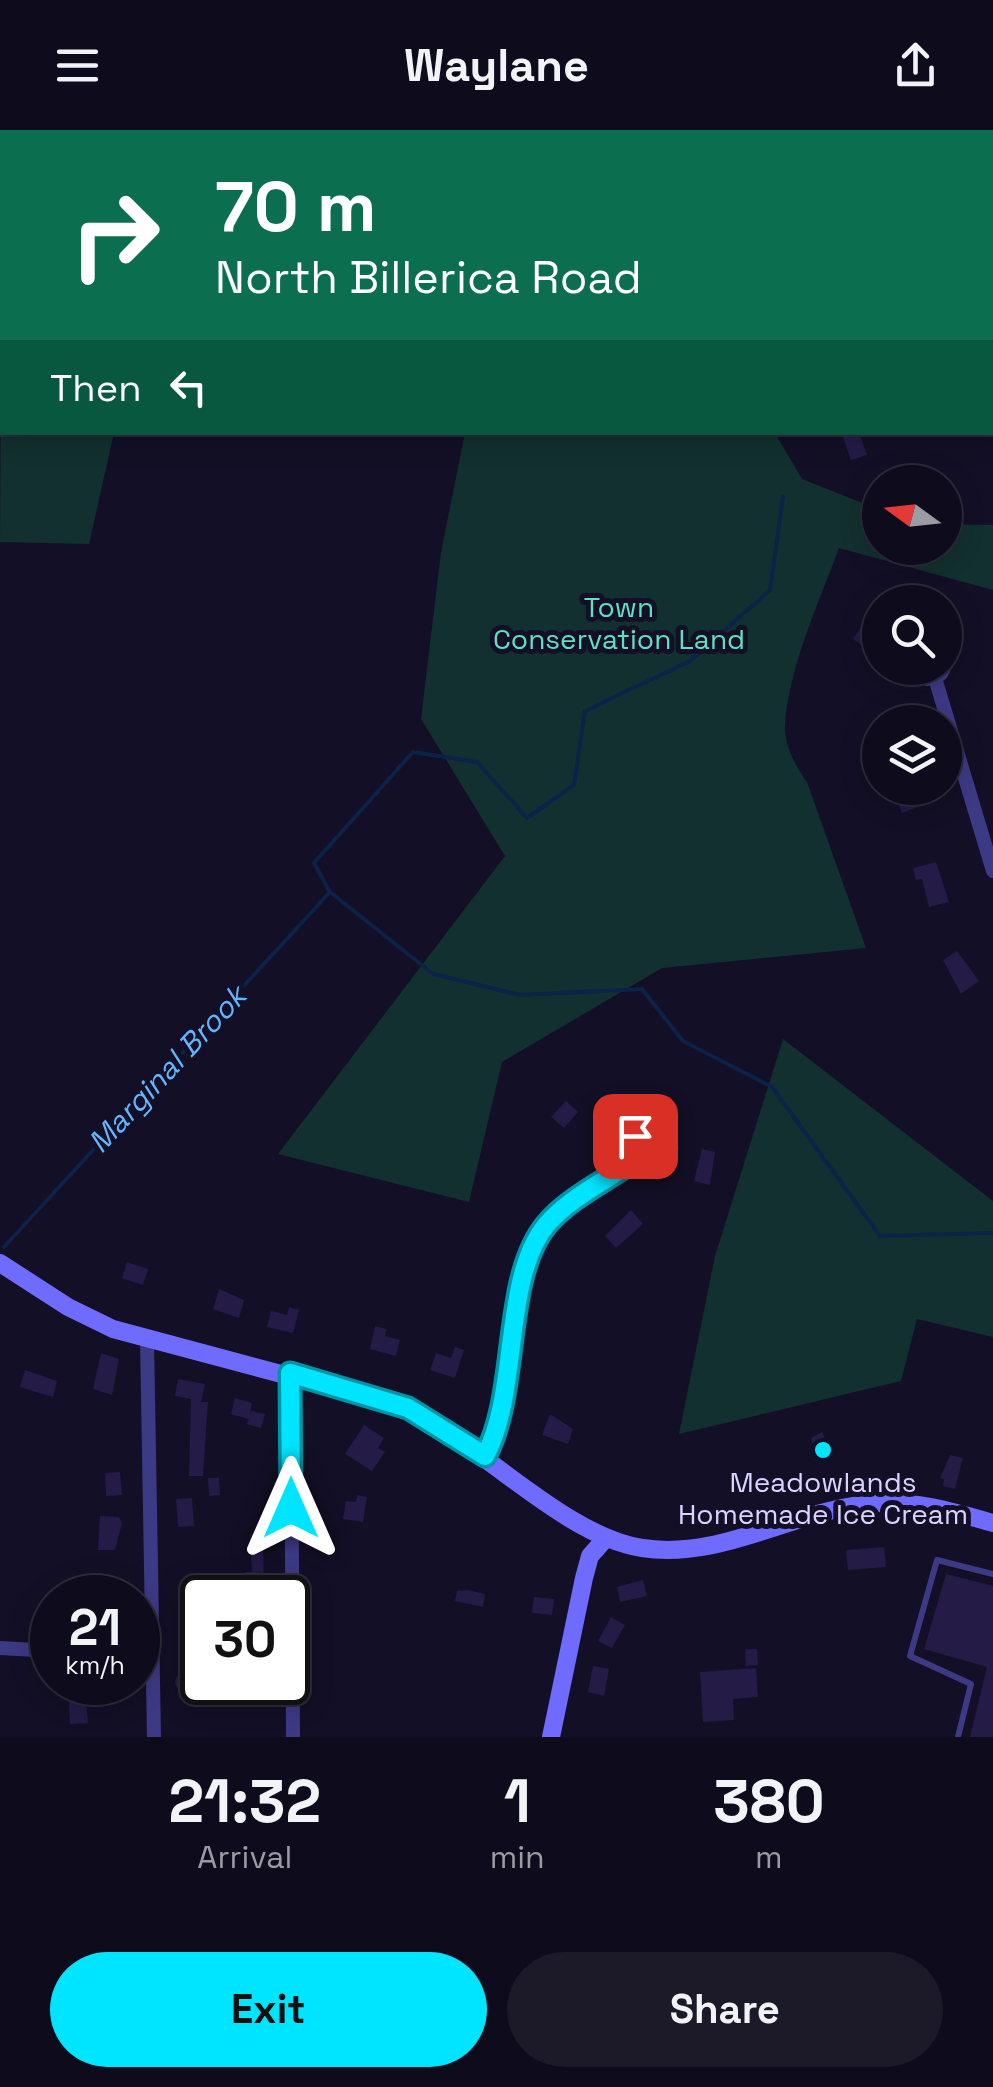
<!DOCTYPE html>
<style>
body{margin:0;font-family:"Space Grotesk",sans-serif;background:#1c1929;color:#f1f3f6;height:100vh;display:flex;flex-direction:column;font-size:38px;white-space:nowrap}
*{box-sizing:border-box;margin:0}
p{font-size:32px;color:#9b9ba3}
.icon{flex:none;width:55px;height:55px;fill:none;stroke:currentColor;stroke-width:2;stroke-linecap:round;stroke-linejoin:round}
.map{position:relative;height:1607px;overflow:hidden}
.drawer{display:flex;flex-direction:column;background:#0e0b1c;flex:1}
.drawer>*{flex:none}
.guide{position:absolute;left:0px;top:0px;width:995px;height:305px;box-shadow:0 5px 25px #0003,0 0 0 2px #2e2b3b;background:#0b6e4f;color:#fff;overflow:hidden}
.needle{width:65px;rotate:285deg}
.buttons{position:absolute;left:862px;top:335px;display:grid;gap:20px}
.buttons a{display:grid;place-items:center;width:100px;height:100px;border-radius:50%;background:#0e0b1c;box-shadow:0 5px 25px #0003,0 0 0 2px #2e2b3b;font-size:50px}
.speed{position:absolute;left:30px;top:1445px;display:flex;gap:20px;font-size:50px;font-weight:700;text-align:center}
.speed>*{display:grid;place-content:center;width:130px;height:130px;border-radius:50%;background:#0e0b1c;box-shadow:0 5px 25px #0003,0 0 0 2px #2e2b3b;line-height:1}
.speed small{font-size:25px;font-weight:400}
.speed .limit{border:5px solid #111;border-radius:15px;background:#fff;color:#111}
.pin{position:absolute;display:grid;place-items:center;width:85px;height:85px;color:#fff;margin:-42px;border-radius:20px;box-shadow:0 5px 15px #0006}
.me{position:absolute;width:110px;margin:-55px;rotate:0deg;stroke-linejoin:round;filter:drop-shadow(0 0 8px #0008)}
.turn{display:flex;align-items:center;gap:35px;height:210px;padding:0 50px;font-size:45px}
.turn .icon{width:130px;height:130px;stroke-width:2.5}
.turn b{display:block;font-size:70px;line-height:85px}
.then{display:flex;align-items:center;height:95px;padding:0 50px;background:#0003;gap:20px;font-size:38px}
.eta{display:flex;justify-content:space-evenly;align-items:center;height:170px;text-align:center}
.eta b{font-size:60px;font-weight:700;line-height:70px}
.button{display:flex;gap:20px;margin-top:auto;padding:20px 50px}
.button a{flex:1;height:115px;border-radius:60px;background:#00e5ff;color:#111;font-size:40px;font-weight:700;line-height:115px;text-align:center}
.button a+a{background:#1c1929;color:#f1f3f6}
header{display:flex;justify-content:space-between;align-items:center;height:130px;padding:0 50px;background:#0e0b1c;font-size:45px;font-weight:700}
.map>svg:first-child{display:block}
.green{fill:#12302f}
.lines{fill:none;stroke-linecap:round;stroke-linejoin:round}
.stream{stroke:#0c2248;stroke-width:4}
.building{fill:#241b47}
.service{stroke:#3d3a85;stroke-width:6}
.minor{stroke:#3d3a85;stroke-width:14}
.secondary{stroke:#6f6bff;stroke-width:18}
.route-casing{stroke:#0095a6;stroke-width:25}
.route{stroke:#00e5ff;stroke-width:18}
.poi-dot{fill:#00e5ff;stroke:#130f26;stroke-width:4}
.labels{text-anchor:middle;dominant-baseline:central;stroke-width:10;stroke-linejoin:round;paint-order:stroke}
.park-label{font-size:28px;fill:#5fe0c0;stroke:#130f26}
.poi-label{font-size:28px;fill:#d9d4ff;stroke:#130f26}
.water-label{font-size:30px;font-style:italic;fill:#62b6ff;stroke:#130f26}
</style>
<header><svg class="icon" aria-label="menu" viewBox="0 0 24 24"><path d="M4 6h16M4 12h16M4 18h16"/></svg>Waylane<svg class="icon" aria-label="share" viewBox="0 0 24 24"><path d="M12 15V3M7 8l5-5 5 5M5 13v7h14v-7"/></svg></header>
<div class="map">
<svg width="993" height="1607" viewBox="0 0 993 1607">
<rect width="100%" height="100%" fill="#130f26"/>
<path class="green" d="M2,34V302L114,303L89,414L0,412Z
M465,303H775L802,349L880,380V418H945V394L993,395V460L839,418C819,472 789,537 785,595C784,615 796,637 807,652L866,818L662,838L502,932L469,1072L278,1024L505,726L421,589L441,422Z
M783,909L993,1071V1207L917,1189L901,1251L679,1304L715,1126Z"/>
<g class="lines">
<path class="stream" d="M783,367L770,460L690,531L585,581L574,655L527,688L477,632L413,622L314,733L330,762L433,844L520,865L642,859L683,911L772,957L880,1106L993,1103
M4,1117L330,762"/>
</g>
<path class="building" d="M859,302L867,325L851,330L843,307Z
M880,470V504L869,520L853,509L869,486L866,484Z
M892,658H915L920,676L902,683Z
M936,732L949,772L929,777L922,749L916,750L913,738Z
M957,821L979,851L961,864L943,830Z
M566,971L578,982L564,998L551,987Z
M702,1019L715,1022L710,1055L694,1051Z
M631,1080L643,1094L616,1118L605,1106Z
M127,1132L148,1139L143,1155L122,1148Z
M219,1159L244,1170L239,1188L213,1179Z
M289,1177L299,1180L293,1203L267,1197L271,1181L287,1185Z
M375,1196L386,1199L385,1206L400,1210L396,1226L370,1219Z
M455,1217L464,1220L455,1248L430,1240L436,1223L451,1228Z
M101,1223L119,1229L112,1265L93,1259Z
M25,1240L57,1251L53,1267L20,1257Z
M178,1249L205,1254L201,1272H208L203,1346H189L191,1269L175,1266Z
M235,1268L252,1273L249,1289L231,1284Z
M251,1281L265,1284L261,1298L247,1294Z
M550,1284L573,1299L568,1314L542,1305Z
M364,1295L384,1308L378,1318L385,1322L372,1341L345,1324Z
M822,1302L833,1327L815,1330L811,1308Z
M950,1325L963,1328L955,1359L943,1356L944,1349L940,1348Z
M120,1342L122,1365L106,1366L105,1343Z
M208,1348H219L220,1365L209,1366Z
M357,1365L367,1367L363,1392L343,1389L346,1371L356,1372Z
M192,1368L194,1396L178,1397L176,1369Z
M100,1386L119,1387L122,1393L115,1420H98Z
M263,1403L264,1463L246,1464L245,1442H252L250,1404Z
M884,1417L886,1437L848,1440L846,1420Z
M946,1444L993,1456V1607H970L987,1537L924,1519Z
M181,1449L199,1450L198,1471L180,1470Z
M643,1450L647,1466L620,1472L617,1457Z
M468,1460L485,1464L483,1477L455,1471L457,1461Z
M534,1467L554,1469L552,1485L532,1483Z
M611,1487L625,1495L612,1518L598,1511Z
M745,1519H757L758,1535L746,1536Z
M593,1536L609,1539L604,1566L588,1562Z
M756,1538L758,1567L733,1569L734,1590L703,1592L700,1542Z
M175 1552a10 10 0 1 1 20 0a10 10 0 1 1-20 0Z
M260,1556L261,1572H243L242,1557Z
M86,1568L88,1593L70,1594L69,1569Z"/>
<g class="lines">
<path class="service" d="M958,1607L971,1554L910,1526L937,1430L993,1444"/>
<path class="minor" d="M785,0L787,2
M680,2L681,0
M908,538L927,549L941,544L950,525L945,511
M935,548L993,741
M147,1209L154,1607
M291,1243L293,1607
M485,1325C520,1261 502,1147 547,1094C569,1068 607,1050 635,1030L654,1038C669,1034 675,1022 669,1007L653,997L640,1001L632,1011L635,1030
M0,1518L52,1521
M138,1522H153"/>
<path class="secondary" d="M0,1133L68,1177L113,1199L408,1278C481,1315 565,1406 642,1418C724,1431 800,1376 881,1373C919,1371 957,1383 993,1393
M551,1607L584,1448L590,1426L606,1408"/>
</g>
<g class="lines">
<g class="route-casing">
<path id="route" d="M291,1378L290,1243L408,1278L485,1326C520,1261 502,1147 547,1094C569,1068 607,1050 635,1030L631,1018L635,1006"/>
</g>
<use href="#route" class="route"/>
</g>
<circle class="poi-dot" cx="823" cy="1320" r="10"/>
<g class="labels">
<g class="park-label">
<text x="619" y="477">Town<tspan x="619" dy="32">Conservation Land</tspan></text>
</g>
<g class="poi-label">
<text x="823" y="1352">Meadowlands<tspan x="823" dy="32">Homemade Ice Cream</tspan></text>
</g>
<g class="water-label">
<text transform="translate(167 939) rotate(-47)">Marginal Brook</text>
</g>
</g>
</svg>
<div class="buttons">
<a><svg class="needle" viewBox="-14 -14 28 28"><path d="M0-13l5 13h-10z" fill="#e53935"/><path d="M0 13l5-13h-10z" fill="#9b9ba3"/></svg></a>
<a><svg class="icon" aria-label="search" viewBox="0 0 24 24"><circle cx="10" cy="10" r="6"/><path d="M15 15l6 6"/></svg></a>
<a><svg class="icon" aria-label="layers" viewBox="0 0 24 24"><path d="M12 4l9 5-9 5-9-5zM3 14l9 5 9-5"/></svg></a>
</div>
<div class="speed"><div>21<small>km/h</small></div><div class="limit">30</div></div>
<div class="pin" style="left:635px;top:1006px;background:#d93025"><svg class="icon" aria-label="arrive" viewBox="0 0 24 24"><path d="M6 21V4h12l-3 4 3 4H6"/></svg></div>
<svg class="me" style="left:291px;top:1378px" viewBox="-20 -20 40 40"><path d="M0-17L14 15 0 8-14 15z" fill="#00e5ff" stroke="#fff" stroke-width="4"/></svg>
<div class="guide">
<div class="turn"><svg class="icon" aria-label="right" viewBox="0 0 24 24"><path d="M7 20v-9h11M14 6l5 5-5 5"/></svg><div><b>70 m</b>North Billerica Road</div></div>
<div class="then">Then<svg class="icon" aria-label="left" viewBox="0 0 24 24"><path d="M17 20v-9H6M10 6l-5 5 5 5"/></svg></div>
</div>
</div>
<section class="drawer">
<div class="eta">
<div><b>21:32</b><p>Arrival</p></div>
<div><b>1</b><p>min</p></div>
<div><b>380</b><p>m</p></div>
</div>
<div class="button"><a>Exit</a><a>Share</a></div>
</section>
